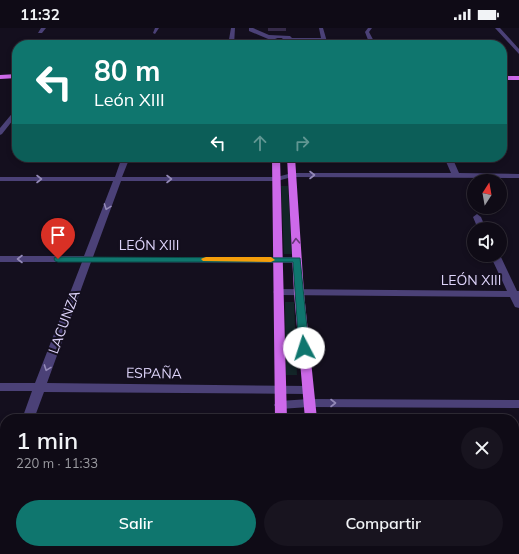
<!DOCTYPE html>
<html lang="es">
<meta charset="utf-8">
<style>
body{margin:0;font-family:Mulish,sans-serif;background:#18141f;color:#f1f3f6;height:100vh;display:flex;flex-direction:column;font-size:15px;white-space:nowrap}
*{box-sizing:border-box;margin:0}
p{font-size:13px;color:#9b9ba1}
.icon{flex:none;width:22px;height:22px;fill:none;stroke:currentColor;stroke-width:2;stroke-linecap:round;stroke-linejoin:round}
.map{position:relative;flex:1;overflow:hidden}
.panel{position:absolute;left:0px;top:386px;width:519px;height:140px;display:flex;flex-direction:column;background:#0f0b16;border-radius:16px 16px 0 0;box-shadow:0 2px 6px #0003,0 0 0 1px #2f2b35}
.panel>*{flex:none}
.banner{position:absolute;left:12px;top:12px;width:495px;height:122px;border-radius:16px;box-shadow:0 2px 6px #0003,0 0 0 1px #2f2b35;background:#0f766e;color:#fff;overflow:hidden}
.needle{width:26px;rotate:11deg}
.controls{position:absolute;left:467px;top:146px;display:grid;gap:8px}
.controls a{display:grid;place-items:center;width:40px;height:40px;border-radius:50%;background:#0f0b16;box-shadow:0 2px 6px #0003,0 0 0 1px #2f2b35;font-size:20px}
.pin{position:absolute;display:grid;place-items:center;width:34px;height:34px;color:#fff;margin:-41px -17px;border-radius:50% 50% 50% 0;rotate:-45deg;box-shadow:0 0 4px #0007}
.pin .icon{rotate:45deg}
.me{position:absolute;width:44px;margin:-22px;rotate:355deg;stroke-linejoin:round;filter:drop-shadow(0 0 3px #0008)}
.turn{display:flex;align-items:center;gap:14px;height:84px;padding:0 16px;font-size:18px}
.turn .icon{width:52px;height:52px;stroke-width:2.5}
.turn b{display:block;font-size:28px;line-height:34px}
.lanes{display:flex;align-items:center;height:38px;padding:0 16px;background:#0003;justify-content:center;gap:20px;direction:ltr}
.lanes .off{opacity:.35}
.round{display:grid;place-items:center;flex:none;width:42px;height:42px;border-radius:21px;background:#18141f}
.summary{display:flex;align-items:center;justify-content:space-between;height:68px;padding:0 16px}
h1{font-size:24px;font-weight:600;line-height:30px}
.button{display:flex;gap:8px;margin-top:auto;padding:8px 16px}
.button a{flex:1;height:46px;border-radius:24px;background:#0f766e;color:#fff;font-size:16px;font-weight:600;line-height:46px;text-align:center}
.button a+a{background:#18141f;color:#f1f3f6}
.status{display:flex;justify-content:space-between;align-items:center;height:28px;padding:0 20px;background:#0f0b16;direction:ltr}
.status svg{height:11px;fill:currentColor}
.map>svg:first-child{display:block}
.green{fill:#132528}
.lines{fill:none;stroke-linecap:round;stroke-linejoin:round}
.minor{fill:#4b4177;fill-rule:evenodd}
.major{fill:#cd69ea;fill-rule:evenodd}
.wall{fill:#362b4a}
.oneway{stroke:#948ab8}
.oneway2{stroke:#67377a}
.route{fill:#0f766e;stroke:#0a4d48}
.slow{fill:#f59e0b}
.labels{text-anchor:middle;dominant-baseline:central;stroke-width:4;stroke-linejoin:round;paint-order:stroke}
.street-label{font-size:14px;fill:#ddd3f9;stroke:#140f1e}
</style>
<div class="status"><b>11:32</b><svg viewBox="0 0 49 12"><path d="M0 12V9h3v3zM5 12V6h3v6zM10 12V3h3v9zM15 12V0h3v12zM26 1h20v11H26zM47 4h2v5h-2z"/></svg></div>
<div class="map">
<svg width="519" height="526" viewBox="0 0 519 526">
<rect width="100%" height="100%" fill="#140f1e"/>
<path class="green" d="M281,158H288L292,226H284Z
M285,274H294L297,347H286Z"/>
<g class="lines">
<path class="minor" d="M41,0H46L42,5H38Z
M155,0H159L155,6L153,5Z
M231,0H235L234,17H228Z
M249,0H253L269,7L290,8L292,10H321L319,0H323L328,17H322L321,12H287L280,16L249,3ZM275,10H283L280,12Z
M368,0H372L369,4L376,17H370L365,4Z
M495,0H500L519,21V26Z
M17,81V87L2,106L0,107V100L15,82Z
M122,129H130L122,149H277L292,145H451L444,129H452L459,145L519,146V150L292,149L277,153H121L93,229H297L302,232L297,235L91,234L47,355L308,358L312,359L314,362L312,365L308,366L44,364L34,391H22L32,363H0V355H35L82,234H0V228H84L113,153H0V149H115Z
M477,186L481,189L486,201H478L473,189Z
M490,227H500L517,263H519V280L515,279L510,269L278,267L273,264L278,261L507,263Z
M309,371L519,372V380L309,379L280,381L276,380L274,377L276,374L280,373Z
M5,447V471L0,473V449Z"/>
<path class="major" d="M17,46V50L0,51V47Z
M502,48H519V52H502Z
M272,129H280L287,391H275Z
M287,129H295L304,265L317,391H305L294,265Z
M275,521H291L292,526H276Z
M314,521H330V526H314Z"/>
</g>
<path class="wall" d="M268,0H286V3H268Z"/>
<defs><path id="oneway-chevron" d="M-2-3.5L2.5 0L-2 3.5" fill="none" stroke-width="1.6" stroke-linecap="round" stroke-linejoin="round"/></defs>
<g class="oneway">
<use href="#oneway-chevron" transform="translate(312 147)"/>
<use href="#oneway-chevron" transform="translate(39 151)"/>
<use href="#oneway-chevron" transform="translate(169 151)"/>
<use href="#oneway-chevron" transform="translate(107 179) rotate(110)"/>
<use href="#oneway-chevron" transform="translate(20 231) rotate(-180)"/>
<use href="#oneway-chevron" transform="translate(47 340) rotate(110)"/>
<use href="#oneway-chevron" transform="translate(333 375)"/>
</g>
<use class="oneway2" href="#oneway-chevron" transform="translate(296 213) rotate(-93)"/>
<path class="route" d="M55,229L300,230L309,320L304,324L299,320L293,234H58L55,233L54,231Z"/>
<path class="slow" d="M206,229H271L275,232L271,234L203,233L201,231L203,230Z"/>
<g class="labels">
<g class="street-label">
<text x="149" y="217">LEÓN XIII</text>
<text x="471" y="252">LEÓN XIII</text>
<text transform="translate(64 294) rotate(-70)">LACUNZA</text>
<text transform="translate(154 345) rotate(1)">ESPAÑA</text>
</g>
</g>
</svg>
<div class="controls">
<a><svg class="needle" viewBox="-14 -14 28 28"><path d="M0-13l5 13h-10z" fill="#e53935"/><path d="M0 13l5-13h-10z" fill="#9b9ba1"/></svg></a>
<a><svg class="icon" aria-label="sound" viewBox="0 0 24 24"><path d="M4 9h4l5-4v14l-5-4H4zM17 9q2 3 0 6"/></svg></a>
</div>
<div class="pin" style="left:58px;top:231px;background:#d93025"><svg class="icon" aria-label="arrive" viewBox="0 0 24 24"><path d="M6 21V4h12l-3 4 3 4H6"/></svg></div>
<svg class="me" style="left:304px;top:320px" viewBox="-20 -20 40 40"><circle r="19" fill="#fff"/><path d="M0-13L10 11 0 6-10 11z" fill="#0f766e"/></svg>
<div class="banner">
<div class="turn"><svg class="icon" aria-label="left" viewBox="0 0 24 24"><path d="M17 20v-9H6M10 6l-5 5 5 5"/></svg><div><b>80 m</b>León XIII</div></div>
<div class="lanes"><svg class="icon" aria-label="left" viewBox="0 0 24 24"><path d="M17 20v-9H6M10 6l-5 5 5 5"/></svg><svg class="icon off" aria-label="ahead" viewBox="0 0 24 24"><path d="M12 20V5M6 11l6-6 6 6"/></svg><svg class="icon off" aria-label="right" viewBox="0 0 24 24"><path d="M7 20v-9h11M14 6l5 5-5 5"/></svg></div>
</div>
<section class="panel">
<div class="summary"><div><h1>1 min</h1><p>220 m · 11:33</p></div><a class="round"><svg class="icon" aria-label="close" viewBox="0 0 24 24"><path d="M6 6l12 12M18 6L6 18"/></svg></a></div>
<div class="button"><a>Salir</a><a>Compartir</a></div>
</section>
</div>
